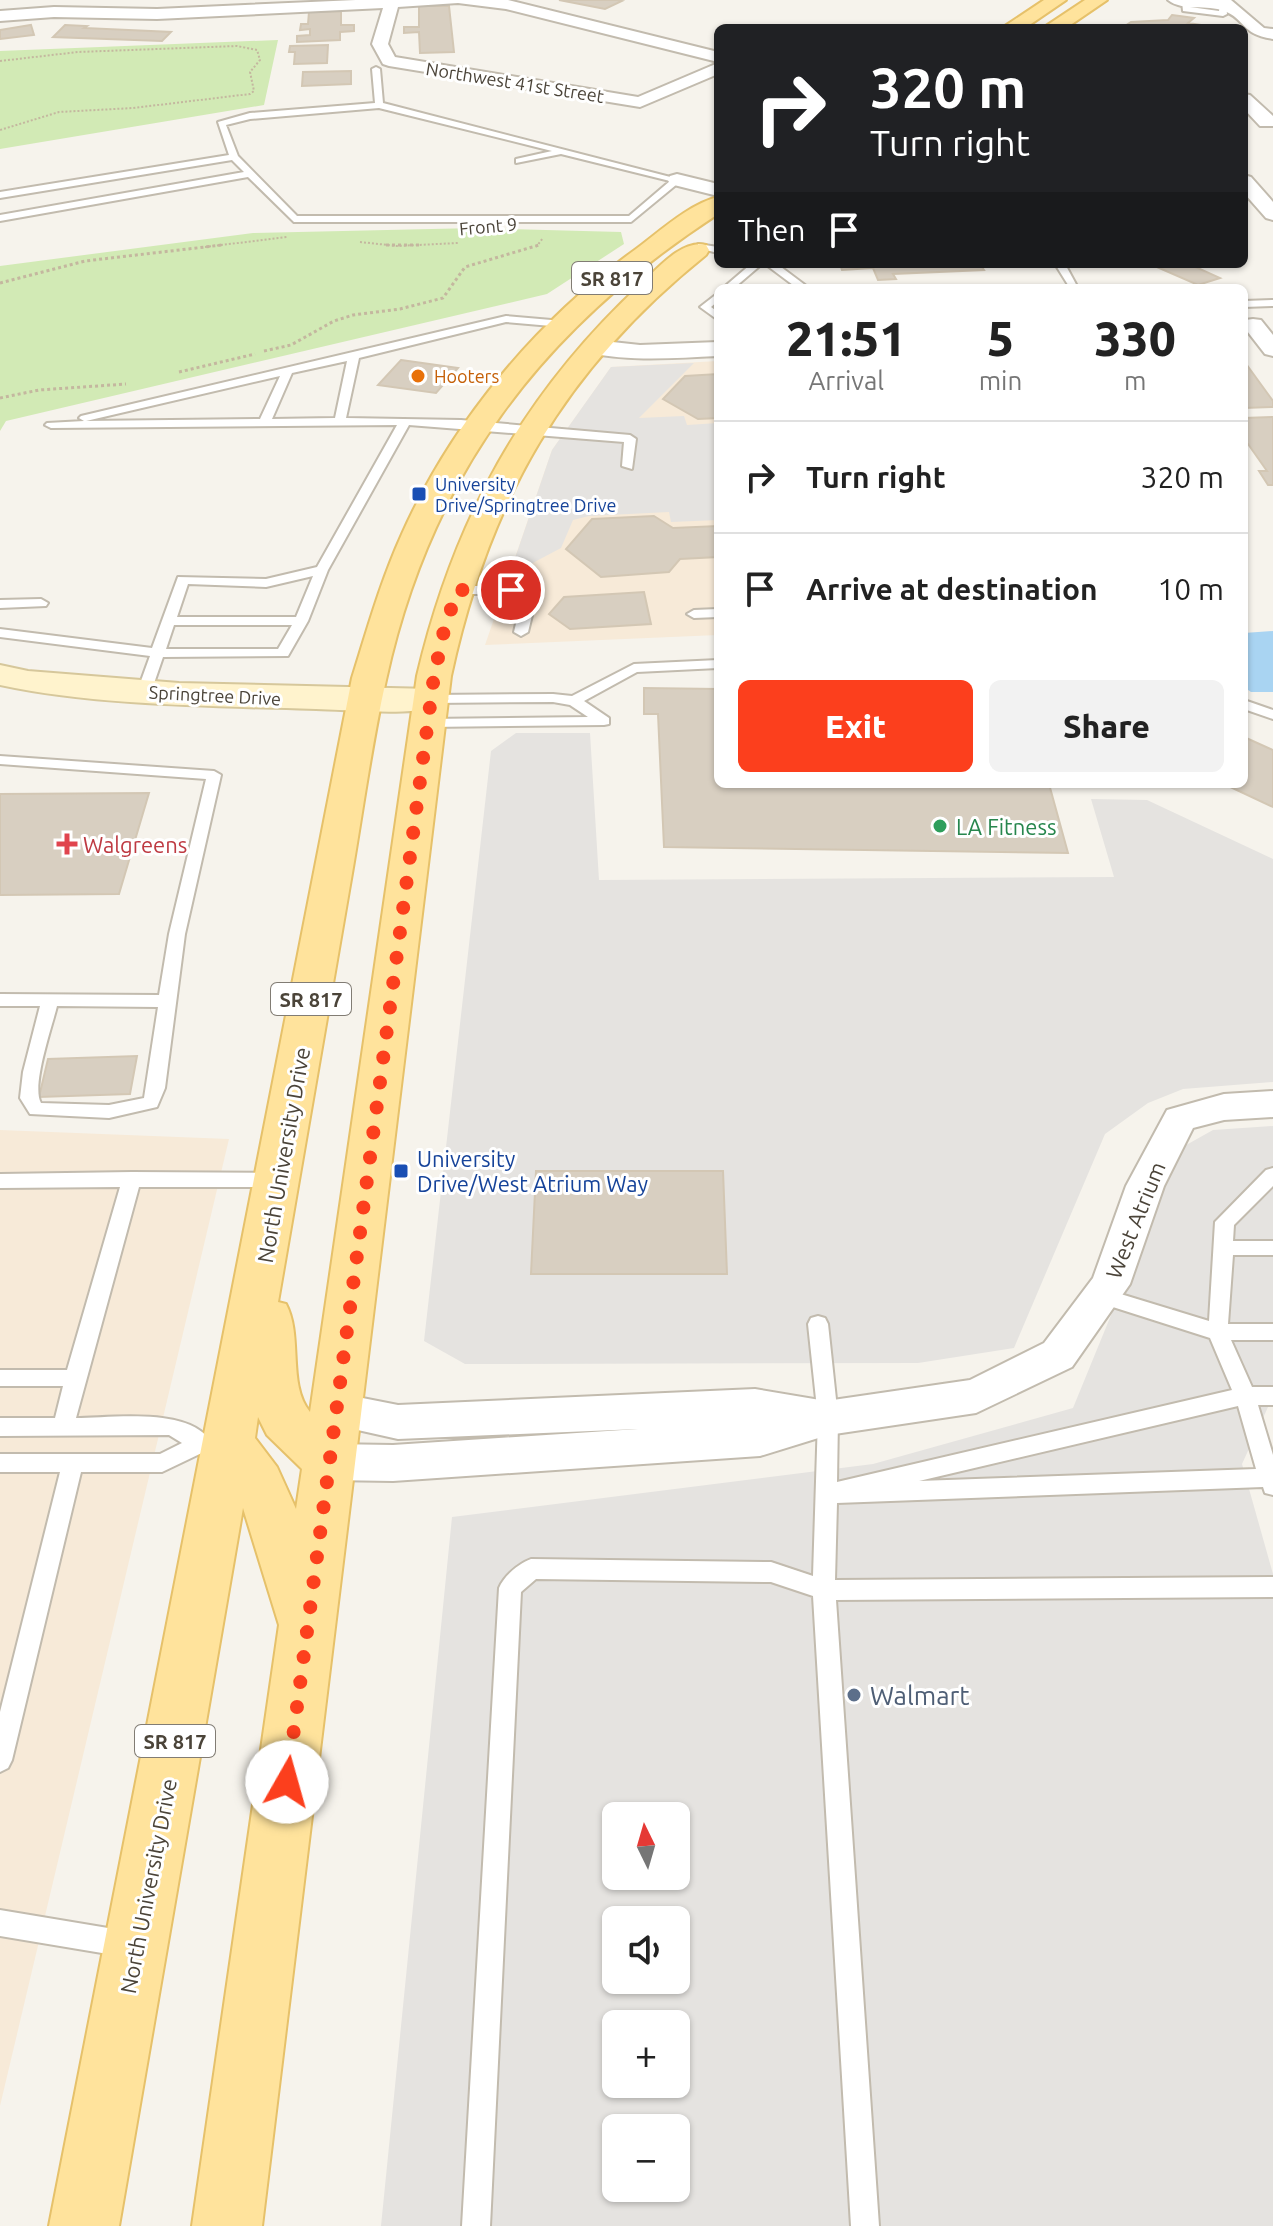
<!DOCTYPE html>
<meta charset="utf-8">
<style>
body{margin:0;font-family:Ubuntu,sans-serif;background:#f2f2f2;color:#222;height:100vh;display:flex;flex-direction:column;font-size:30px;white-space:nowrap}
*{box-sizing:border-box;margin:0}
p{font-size:26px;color:#767676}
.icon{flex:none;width:44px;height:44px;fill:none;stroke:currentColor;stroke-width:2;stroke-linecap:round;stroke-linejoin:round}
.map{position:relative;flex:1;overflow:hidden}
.side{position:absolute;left:714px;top:284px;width:534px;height:504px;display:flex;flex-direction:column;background:#fff;border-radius:12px;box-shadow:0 2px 6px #0004}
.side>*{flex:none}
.guide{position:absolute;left:714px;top:24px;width:534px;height:244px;border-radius:12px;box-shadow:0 2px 6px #0004;background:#202124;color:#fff;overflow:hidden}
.needle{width:52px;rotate:355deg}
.buttons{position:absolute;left:602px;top:1802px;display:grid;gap:16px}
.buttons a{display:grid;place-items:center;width:88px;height:88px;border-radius:12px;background:#fff;box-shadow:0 2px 6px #0004;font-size:40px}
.pin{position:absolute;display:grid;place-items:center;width:68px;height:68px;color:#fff;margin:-34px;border:4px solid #fff;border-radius:50%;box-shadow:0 2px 8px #0007}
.me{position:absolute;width:88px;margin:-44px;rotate:7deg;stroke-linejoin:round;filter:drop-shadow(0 0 6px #0008)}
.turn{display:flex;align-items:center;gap:28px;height:168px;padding:0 24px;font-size:36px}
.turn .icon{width:104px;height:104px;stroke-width:2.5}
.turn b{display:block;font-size:56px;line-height:68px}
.then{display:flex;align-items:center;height:76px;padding:0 24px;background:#0003;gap:16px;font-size:30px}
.eta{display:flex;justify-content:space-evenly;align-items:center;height:136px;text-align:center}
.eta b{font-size:48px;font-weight:800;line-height:56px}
.button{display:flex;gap:16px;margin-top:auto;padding:16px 24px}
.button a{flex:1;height:92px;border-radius:12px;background:#fc3f1d;color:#fff;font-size:32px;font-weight:800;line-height:92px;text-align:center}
.button a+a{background:#f2f2f2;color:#222}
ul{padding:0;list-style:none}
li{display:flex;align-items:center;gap:24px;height:112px;padding:0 24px;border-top:2px solid #e0e0e0}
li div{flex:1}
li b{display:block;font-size:30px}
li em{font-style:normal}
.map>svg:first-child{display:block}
.commercial{fill:#f7ead8}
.green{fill:#d2eab5}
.parking{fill:#e5e3e0;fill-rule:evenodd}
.water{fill:#a9d4f2}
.building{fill:#d8cfc1;stroke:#d3c7b4;stroke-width:2}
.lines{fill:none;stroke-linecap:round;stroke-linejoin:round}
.lane-casing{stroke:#c2bbae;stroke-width:4}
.street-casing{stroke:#c2bbae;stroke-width:4}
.secondary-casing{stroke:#d6c79b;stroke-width:4}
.primary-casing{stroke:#e6c16a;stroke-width:4}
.path-far1{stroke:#c4b79f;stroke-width:2;stroke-dasharray:2 2;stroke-linecap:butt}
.path{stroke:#c4b79f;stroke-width:3;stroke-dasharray:3 3;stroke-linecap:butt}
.lane{fill:#fff;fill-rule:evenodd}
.street{fill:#fff;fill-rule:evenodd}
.secondary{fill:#fff3cd;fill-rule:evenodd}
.primary{fill:#ffe39c;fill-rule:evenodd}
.route{stroke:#fc3f1d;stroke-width:14;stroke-dasharray:0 25.2}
.food-dot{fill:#e8710a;stroke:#fff;stroke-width:3}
.transit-dot{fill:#1a4fb4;stroke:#fff;stroke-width:3}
.leisure-dot{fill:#2e9e5b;stroke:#fff;stroke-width:3}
.health-dot{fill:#e0444e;stroke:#fff;stroke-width:3}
.service-dot{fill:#5c6f8a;stroke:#fff;stroke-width:3}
.labels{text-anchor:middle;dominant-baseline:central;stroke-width:6;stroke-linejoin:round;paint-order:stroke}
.far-street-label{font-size:18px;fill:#4b4439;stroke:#fff}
.far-food-label{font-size:18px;fill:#c56008;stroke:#fff;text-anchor:start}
.far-transit-label{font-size:18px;fill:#164399;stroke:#fff;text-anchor:start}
.shield{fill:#fff;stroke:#817c74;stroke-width:2}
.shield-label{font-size:20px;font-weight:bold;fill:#4b4439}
.leisure-label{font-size:22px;fill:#27864d;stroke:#fff;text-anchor:start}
.health-label{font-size:22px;fill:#be3a42;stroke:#fff;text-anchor:start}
.street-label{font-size:22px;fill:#4b4439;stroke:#fff}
.transit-label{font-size:22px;fill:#164399;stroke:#fff;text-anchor:start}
.near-service-label{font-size:26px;fill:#4e5e75;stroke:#fff;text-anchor:start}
</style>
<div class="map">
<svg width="1273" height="2226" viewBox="0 0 1273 2226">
<rect width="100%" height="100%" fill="#f6f3ec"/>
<path class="commercial" d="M718,361V635L485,645L552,450L611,367Z
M0,1130L229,1139L0,2106Z"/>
<path class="green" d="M278,40L264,105L0,149V51Z
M476,228L621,232L624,244L547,294L6,421L0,431V266L253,233Z"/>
<path class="parking" d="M694,363L639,418L684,416L687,425L718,423V520L671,522L669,512L589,516L573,520L561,548L527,566L512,567L552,450L611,367Z
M516,733H590L599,880L1114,877L1091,799L1147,800L1273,859V1082L1183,1089L1148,1103L1105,1134L1014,1348L918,1363L465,1364L424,1341L491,751Z
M1273,1126V1396L1242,1464L1273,1574V2226H381L452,1517L873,1464L1073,1408L1179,1149L1213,1130ZM616,1816H676V1876H616ZM616,1920H676V1980H616ZM616,2024H676V2084H616ZM616,2128H676V2188H616Z"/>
<path class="water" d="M1273,631V692H1251L1244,687V633Z"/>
<path class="building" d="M559,0H617L622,1L605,9Z
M419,6H449L454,52L420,53L419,32L404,33V27H419Z
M341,11V25H354V31L340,32V40L297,42V36L310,35V29L300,30L301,24H308L309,12Z
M1172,15L1194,18L1188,23L1221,28H1122L1131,22L1168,20Z
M31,25L34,35L0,39V30Z
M65,25L87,26L84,28L171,32L162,41L53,37Z
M328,45L327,63L294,64L295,52H289L290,46Z
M351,71V84L302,86L303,72Z
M840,264H980L984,270L893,274L896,279L878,280L873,268L842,270Z
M1150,264H1189L1220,278L1198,285Z
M401,360L458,368L436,393L378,385Z
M1244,361L1273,401V407L1244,408Z
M718,374V418L698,419L663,399L685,376Z
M1273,417V485H1268L1259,471H1267L1248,444H1244V418Z
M654,516L673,528L718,526V557L680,559L669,572L601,577L566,549L592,519Z
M644,592L651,624L570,629L549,614L564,597Z
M718,680V784H1049L1068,853L664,847L658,714H644V688L718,689Z
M1244,737L1273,750V807L1224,784H1244Z
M149,793L119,894L0,895V794Z
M137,1056L130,1094L39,1097L48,1059Z
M536,1171H723L727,1274H531Z"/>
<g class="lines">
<g class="lane-casing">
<path id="lane" d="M1189,0L1190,7L1219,11L1220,5H1226L1227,14L1223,16L1183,11L1182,1Z
M376,67L380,69L383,103L682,180L631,222H294L248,177L0,221V215L244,172L232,160L0,198V192L229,155L218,122L250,113L375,103L372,69ZM379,108L552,151L516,159V163L561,154L670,181L629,216H297L238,156L226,125L250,119Z
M698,244L718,247V253L698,248Z
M751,264H762L734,288H723Z
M765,264H777L809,288H797Z
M1055,264H1065L1078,288H1070Z
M718,293V301L711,307L718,312V320L700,307Z
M1273,300V306L1244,307V301Z
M506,316L563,321L568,324L563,327L506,322L359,358L346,418L461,420L630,435L636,439L632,469L622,466L624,442L409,425L328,570L308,621L288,656L163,657L151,692L144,696L137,692L150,656L0,637V629L152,648L178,577L266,579L317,567L397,425L51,428L45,425L47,423L84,421L79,418L81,416ZM347,361L335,418L272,419L292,373ZM280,376L260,419L86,421ZM313,576L296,617H177L188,584L266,587ZM174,625H292L278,649H166Z
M531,586L538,590L528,632L521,636L514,632L523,594H458L451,590L458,586Z
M41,599L48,603L46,606L0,608V600Z
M718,609V617L694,618L687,614L694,610Z
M718,660V668L637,672L584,701L609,718V724L604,725L428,727L421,723L428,719L588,717L570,705L553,702L432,703L425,699L432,695L553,694L572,696L634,664Z
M1244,700L1273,710V719L1244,709Z
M0,756L214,771L221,775L185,934L165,1088L157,1107L109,1118L30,1114L20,1098L23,1072L40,1006H0V994L159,995L169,934L206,779L0,764ZM57,1006L158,1007L144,1098L109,1105L41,1103C31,1086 52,1027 57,1006Z
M1273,1168V1186L1234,1225L1233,1241H1273V1255H1233L1228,1324H1273V1340H1231L1252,1387H1273V1405H1258L1273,1455V1495L1265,1493L1263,1487L837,1503L835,1580L1273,1577V1597L836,1600L879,2226H851L813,1596L771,1582L536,1579L521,1592L490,2226H462L499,1588C504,1576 518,1564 531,1559L771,1562L813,1576L818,1418L808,1324L811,1318L818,1316L825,1318L828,1324L838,1418L837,1482L1232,1390L1210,1338L1094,1301L1091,1296L1094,1291L1101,1288L1209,1321L1215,1222L1266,1170ZM1238,1406L1256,1469L919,1481Z
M132,1172L275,1173L282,1175L284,1180L282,1185L275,1187H139L76,1418C111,1418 193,1406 212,1444L208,1450L162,1472H81L12,1760L8,1768L0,1772V1712L60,1472H0V1454H160L182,1443L169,1435L0,1436V1418H55L63,1386H0V1370H67L120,1187L0,1188V1174Z
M0,1910L126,1931L135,1935L139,1944L135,1953L126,1957L0,1936Z"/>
</g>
<g class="street-casing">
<path id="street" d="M356,0H508L718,52V62L506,9L458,3L398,7L388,44L395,57L638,97L718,63V74L640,107L389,66L383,64L372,44L383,8L157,19L54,17L0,21V11L54,7L157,9Z
M1168,0H1231L1264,28L1273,29V39C1240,34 1246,19 1224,11C1207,4 1183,12 1168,0Z
M1244,94L1250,95L1273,116V126H1260L1244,109Z
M677,174L718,184V196L670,184L668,180L670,176Z
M1244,175L1251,177L1273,202V220L1266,218L1244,193Z
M1253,319L1261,320L1273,335V356L1265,354L1244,327L1245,320Z
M594,340L640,345L718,342V356C674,358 629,362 586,352L583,347L586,342Z
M1273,1091V1117L1224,1120L1193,1128L1164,1186L1130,1284L1072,1367L976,1413L828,1435L760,1456L393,1481L330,1480L315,1475L309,1462L315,1449L330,1444L393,1445L638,1429L398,1439L322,1422L316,1410L322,1398L337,1393L398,1405L755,1389L826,1401L970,1380L1044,1343L1093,1278L1126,1186L1167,1110L1224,1094Z"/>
</g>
<g class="secondary-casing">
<path id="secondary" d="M0,665L28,671L179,683L432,689L444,692L449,699L444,706C405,716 357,710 316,709C217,706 97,706 0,685Z"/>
</g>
<g class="primary-casing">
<path id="primary" d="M1044,0H1066L1025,28H1002Z
M1085,0H1107L1066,28H1043Z
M718,197V214C543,328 431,473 386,680C371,747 362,817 350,885C326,1024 302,1163 278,1302L286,1304C303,1336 287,1384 310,1412L417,676C454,519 522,395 641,284C657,269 682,239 706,245L709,250L706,255C564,369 489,500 451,676L262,2226H192L279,1625L243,1508L119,2226H49L352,678C367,630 381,580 402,534C452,422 536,321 636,249C659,232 689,204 718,197ZM258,1417L267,1435L302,1469L296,1509L277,1467L255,1438Z"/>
</g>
<path class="path-far1" d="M0,61L78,52L237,46L257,50L260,60L250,72L254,91L250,94L133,108L59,112L0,130
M360,242L397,246L458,243
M205,247L287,237
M536,247L543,238"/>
<path class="path" d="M386,245H422
M0,283L85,261L222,245
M264,351L291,345L334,321L353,315L400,309L443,298L465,267L539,245
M179,372L255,354
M0,398L39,390L126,384"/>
<use href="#lane" class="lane"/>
<use href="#street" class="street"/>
<use href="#secondary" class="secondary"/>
<use href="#primary" class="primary"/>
</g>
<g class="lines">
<path class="route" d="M287,1782L434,676L445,626L458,590H511"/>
</g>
<circle class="food-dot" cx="418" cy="376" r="8"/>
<g class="transit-dot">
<rect x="411" y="486" width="16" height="16" rx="4"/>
<rect x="393" y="1163" width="16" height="16" rx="4"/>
</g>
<circle class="leisure-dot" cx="940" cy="826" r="8"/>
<path class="health-dot" d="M63 832h8v8h8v8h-8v8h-8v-8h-8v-8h8z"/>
<circle class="service-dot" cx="854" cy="1695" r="8"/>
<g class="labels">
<g class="far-street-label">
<text transform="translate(515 82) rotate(9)">Northwest 41st Street</text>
<text transform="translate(488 226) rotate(-5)">Front 9</text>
<text transform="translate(215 695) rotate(3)">Springtree Drive</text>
</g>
<g class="far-food-label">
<text x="434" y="376">Hooters</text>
</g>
<g class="far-transit-label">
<text x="435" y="484">University<tspan x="435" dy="21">Drive/Springtree Drive</tspan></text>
</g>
<g class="shield">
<rect x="572" y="262" width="80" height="32" rx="6"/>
<rect x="271" y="983" width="80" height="32" rx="6"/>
<rect x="135" y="1725" width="80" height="32" rx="6"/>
</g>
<g class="shield-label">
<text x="612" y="278">SR 817</text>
<text x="311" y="999">SR 817</text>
<text x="175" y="1741">SR 817</text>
</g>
<g class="leisure-label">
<text x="956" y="826">LA Fitness</text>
</g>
<g class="health-label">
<text x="83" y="844">Walgreens</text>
</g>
<g class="street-label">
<text transform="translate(283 1155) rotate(-80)">North University Drive</text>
<text transform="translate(1135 1220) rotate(-68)">West Atrium</text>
<text transform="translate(148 1886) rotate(-79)">North University Drive</text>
</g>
<g class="transit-label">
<text x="417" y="1158">University<tspan x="417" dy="25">Drive/West Atrium Way</tspan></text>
</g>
<g class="near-service-label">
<text x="870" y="1695">Walmart</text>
</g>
</g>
</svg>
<div class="buttons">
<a><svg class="needle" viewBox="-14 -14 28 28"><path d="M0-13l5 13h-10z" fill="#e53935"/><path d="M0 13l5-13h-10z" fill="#767676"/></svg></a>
<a><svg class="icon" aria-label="sound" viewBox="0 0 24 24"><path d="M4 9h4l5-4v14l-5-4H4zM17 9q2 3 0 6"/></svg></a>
<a>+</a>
<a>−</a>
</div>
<div class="pin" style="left:511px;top:590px;background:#d93025"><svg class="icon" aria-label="arrive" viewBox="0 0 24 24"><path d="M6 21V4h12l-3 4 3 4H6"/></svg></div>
<svg class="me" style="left:287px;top:1782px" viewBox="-20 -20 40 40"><circle r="19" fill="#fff"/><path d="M0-13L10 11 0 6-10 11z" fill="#fc3f1d"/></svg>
<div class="guide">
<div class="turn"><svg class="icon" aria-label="right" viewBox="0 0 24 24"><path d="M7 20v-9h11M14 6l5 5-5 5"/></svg><div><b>320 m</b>Turn right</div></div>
<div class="then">Then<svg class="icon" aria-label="arrive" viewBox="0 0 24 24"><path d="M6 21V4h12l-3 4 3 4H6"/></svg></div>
</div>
<section class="side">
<div class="eta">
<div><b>21:51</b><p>Arrival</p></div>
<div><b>5</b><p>min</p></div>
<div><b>330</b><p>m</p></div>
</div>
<ul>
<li><svg class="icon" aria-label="right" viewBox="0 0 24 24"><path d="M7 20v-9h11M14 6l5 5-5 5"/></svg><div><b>Turn right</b></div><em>320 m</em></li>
<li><svg class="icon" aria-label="arrive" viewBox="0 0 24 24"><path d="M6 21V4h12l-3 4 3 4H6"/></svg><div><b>Arrive at destination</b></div><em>10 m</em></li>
</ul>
<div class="button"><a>Exit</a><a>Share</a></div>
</section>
</div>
